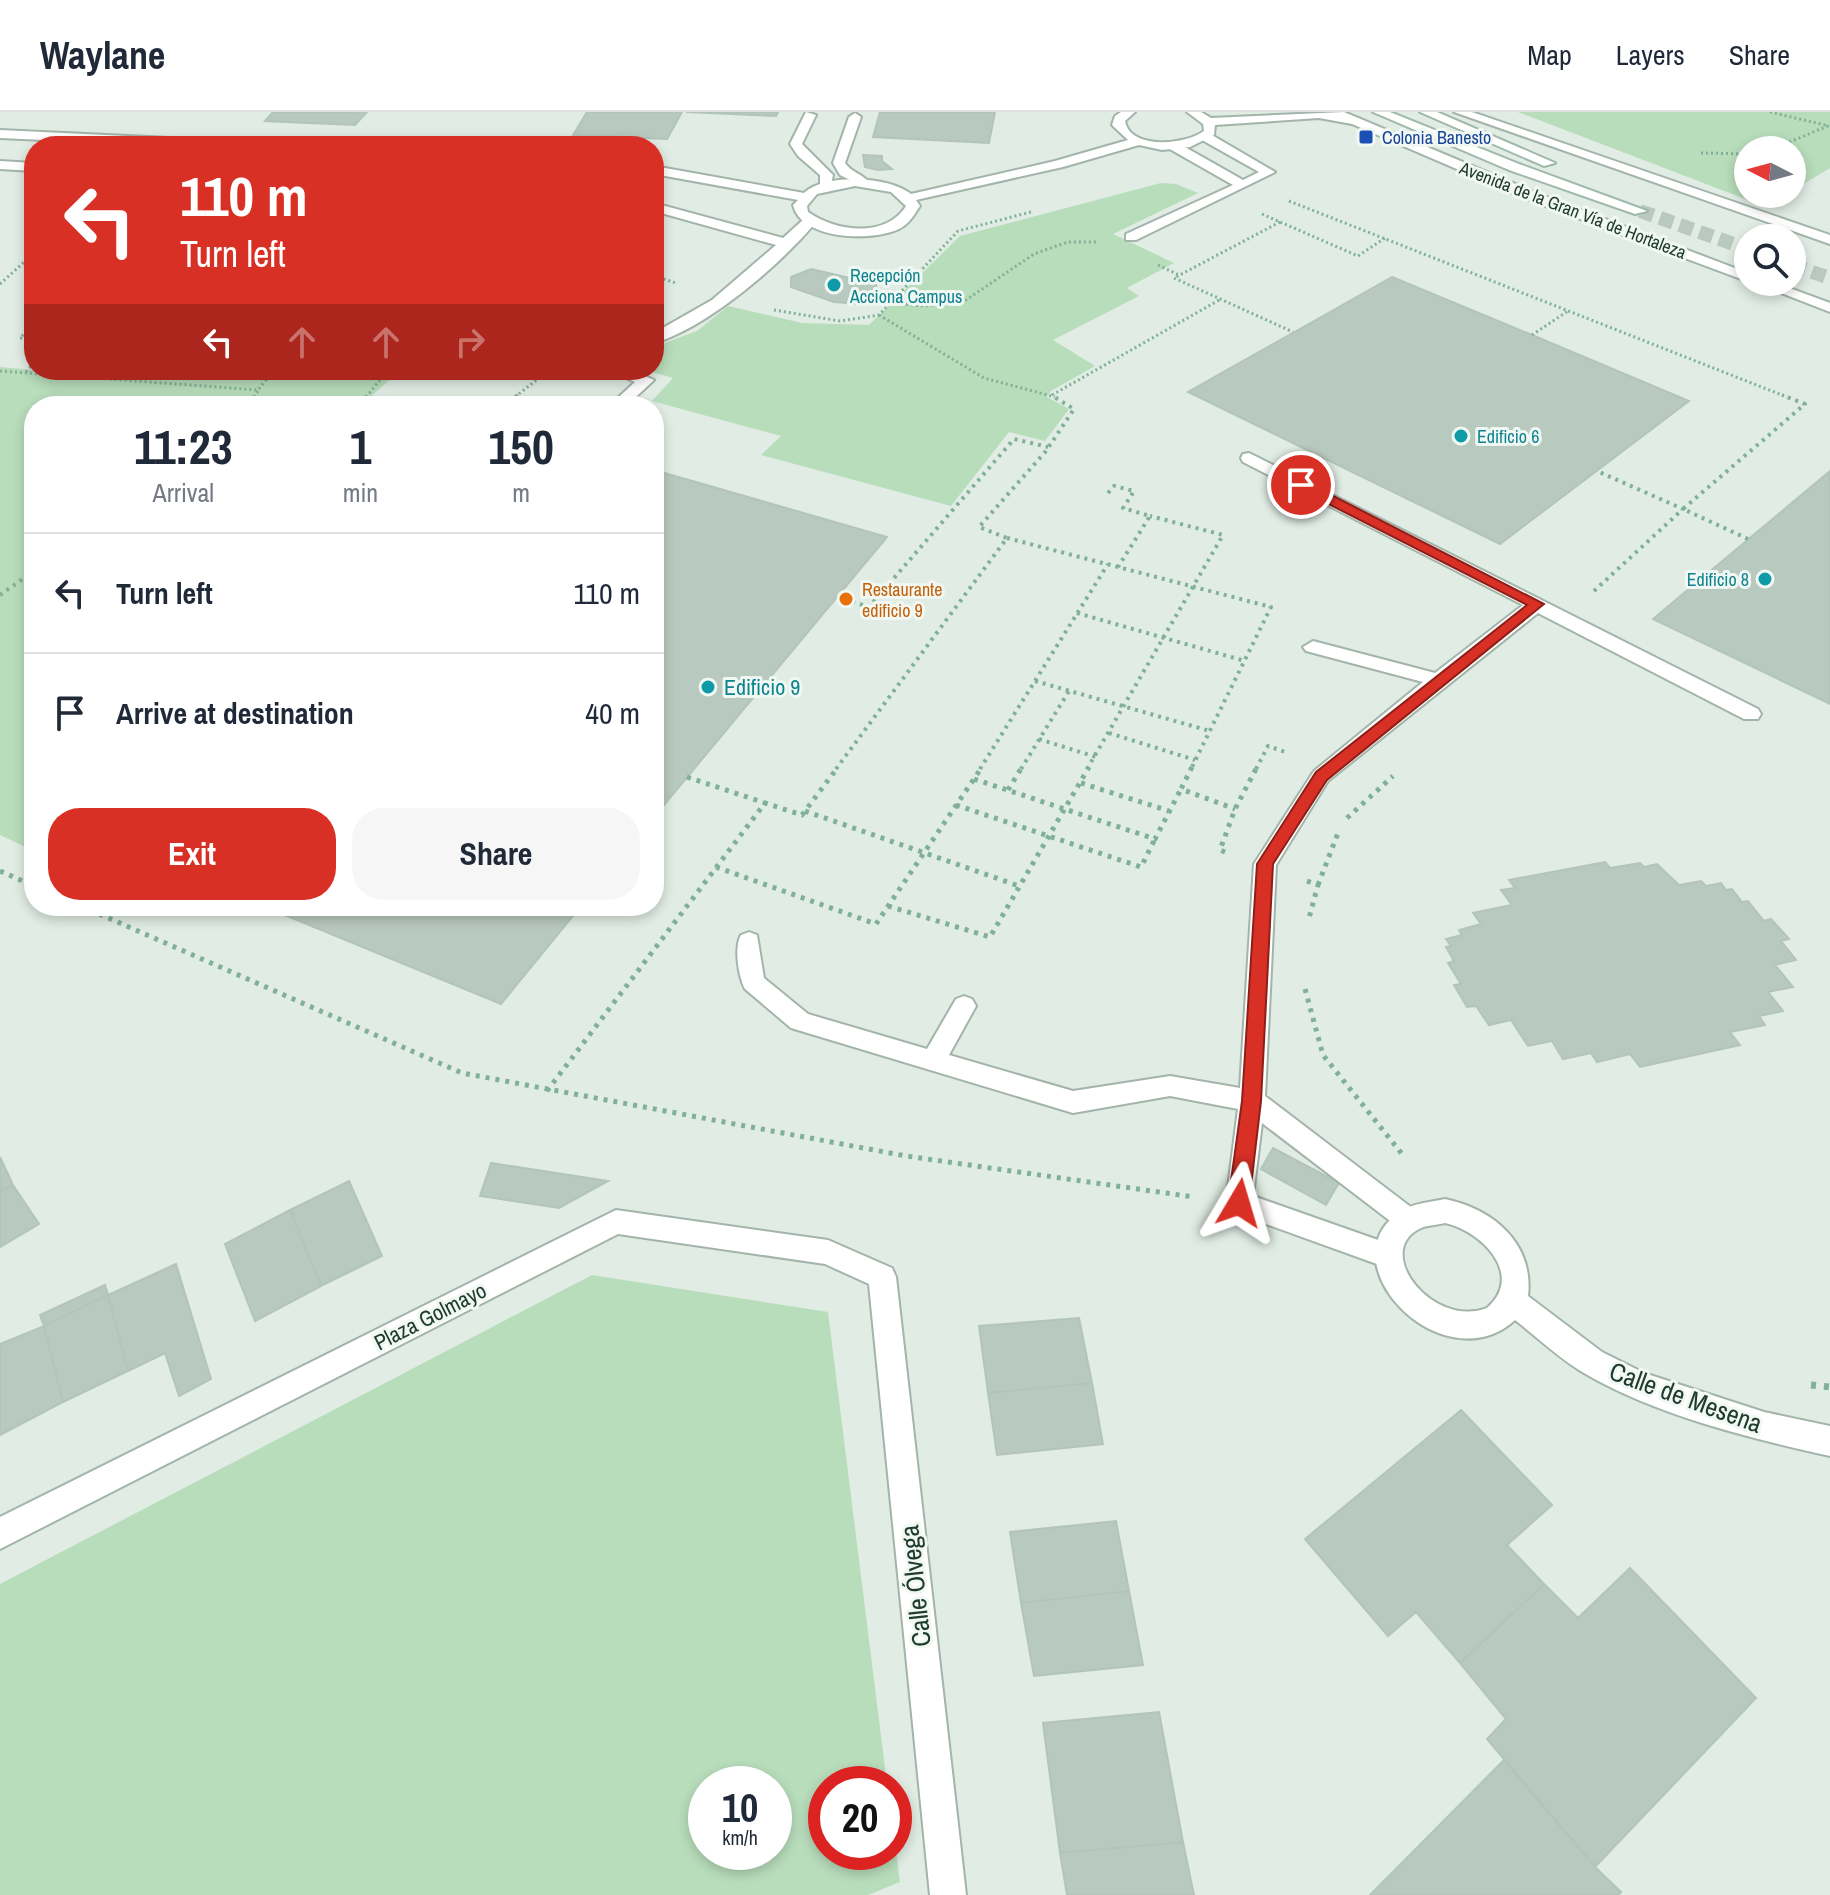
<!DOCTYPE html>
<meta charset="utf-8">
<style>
body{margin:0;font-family:"Archivo Narrow",sans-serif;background:#f6f6f7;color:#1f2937;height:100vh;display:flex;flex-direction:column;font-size:30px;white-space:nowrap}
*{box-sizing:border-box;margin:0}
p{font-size:26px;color:#747a83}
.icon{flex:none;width:44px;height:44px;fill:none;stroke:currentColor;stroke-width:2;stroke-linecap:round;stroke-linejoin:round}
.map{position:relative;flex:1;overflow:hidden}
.drawer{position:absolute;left:24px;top:284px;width:640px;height:520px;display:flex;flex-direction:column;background:#fff;border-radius:32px;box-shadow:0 4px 12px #0003}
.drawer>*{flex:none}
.banner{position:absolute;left:24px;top:24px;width:640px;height:244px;border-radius:32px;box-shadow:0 4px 12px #0003;background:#d93025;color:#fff;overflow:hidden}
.needle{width:52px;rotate:276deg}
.fabs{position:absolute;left:1734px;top:24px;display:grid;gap:16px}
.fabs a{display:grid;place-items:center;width:72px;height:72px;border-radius:50%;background:#fff;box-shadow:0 4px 12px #0003;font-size:40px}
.speed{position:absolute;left:688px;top:1654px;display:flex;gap:16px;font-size:40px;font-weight:700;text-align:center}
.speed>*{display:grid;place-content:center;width:104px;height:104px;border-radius:50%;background:#fff;box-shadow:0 4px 12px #0003;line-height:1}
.speed small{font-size:20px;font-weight:400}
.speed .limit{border:12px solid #d22;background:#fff;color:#111}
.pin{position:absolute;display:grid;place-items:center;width:68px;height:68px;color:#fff;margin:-34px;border:4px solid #fff;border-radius:50%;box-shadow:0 2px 8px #0007}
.me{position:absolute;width:88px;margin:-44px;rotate:7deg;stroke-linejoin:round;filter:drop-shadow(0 0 6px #0008)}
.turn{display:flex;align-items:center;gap:28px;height:168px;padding:0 24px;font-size:36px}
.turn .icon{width:104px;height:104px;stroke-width:2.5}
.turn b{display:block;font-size:56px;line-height:68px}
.lanes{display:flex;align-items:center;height:76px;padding:0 24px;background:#0003;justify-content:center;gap:40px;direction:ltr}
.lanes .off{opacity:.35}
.eta{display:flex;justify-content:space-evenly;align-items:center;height:136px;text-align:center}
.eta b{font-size:48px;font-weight:700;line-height:56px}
.button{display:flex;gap:16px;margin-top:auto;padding:16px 24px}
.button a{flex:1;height:92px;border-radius:32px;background:#d93025;color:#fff;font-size:32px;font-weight:700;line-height:92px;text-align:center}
.button a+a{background:#f6f6f7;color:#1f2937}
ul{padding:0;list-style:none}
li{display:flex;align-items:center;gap:24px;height:120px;padding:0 24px;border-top:2px solid #e0e1e3}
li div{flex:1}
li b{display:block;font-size:30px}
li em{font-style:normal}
header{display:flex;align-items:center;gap:48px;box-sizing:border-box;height:112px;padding:0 40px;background:#fff;border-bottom:2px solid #e0e1e3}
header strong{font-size:38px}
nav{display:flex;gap:44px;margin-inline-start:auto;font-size:28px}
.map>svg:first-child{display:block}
.green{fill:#b8ddbb;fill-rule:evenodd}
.building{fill:#b8c9bf;stroke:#b3c5ba;stroke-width:2}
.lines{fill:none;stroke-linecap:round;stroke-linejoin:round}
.secondary-tunnel{stroke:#bac9c0;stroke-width:14;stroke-dasharray:14 7;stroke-linecap:butt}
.lane-casing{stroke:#a3b4aa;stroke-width:4}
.street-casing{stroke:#a3b4aa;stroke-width:4}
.secondary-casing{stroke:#9eb8aa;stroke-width:4}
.path-far3{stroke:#80b097;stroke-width:3;stroke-dasharray:2 3;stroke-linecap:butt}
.path-far2{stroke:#80b097;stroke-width:4;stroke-dasharray:3 5;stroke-linecap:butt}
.path-far1{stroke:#80b097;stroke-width:5;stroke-dasharray:4 6;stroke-linecap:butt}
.path{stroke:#80b097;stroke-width:7;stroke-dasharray:5 8;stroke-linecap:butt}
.lane{fill:#fff;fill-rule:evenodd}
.street{fill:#fff;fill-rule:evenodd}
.secondary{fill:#fff;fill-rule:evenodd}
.route{fill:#d93025;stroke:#8d1f18;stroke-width:2}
.transit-dot{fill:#1a4fb4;stroke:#f1f8f3;stroke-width:3}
.culture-dot{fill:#0f9aa8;stroke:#f1f8f3;stroke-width:3}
.food-dot{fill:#e8710a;stroke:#f1f8f3;stroke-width:3}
.labels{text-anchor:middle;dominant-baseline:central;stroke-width:6;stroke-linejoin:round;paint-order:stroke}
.far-transit-label{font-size:18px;fill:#164399;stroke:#f1f8f3;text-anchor:start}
.far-street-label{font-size:18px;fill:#203c2f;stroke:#f1f8f3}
.far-culture-label{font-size:18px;fill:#0d838f;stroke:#f1f8f3;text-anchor:start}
.far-food-label{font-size:18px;fill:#c56008;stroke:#f1f8f3;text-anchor:start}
.culture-label{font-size:22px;fill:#0d838f;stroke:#f1f8f3;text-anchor:start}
.street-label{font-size:22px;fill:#203c2f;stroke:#f1f8f3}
.near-street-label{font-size:26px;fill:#203c2f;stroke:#f1f8f3}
</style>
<header>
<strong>Waylane</strong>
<nav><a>Map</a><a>Layers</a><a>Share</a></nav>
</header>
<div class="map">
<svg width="1830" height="1783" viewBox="0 0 1830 1783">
<rect width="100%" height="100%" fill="#e0ece4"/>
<path class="green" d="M1518,0H1830V56L1792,79V38H1748V82H1787L1766,95Z
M1161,71L1176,72L1198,81L1113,122L1174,151L1127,176L1139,184L1053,228L1095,254L1051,279L1047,285L1069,297L1045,329L1009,320L951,394L761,343L781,324L652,289L673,266L645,258H654V235L697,219L728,194L802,211L869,213L960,124Z
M0,255L34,258H386L394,264L360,294H34V739L0,723Z
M592,1163L828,1200L887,1672H826V1740H894V1725L900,1770L868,1783H0V1472ZM774,1672V1740H706V1672Z"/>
<path class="building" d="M273,0H367L355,13L265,9Z
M587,0H682L667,27L573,23Z
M686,0H778L776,4Z
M880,0H995L989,31L873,25Z
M863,43L882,44V49L892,57L878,58L865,55Z
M811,157L876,172L877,185L859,192L834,190L791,175V165Z
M1392,165L1532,223L1689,289L1500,432L1188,280Z
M654,358L887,425L654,705Z
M1830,359V592L1653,507Z
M1605,750L1610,756L1640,751L1644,755L1657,752L1679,773L1701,769L1706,774L1721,771L1726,778L1732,777L1742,790L1748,789L1764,809L1771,807L1789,827L1781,829L1796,848L1775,853L1793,875L1768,880L1783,899L1759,904L1765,913L1730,920L1740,933L1640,955L1630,942L1597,950L1591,941L1563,947L1552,929L1528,934L1511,908L1489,913L1476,894L1467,895L1454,873L1461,872L1448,851L1454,849L1446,835L1451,834L1446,827L1462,823L1459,818L1481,812L1473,801L1512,793L1501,778L1515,776L1509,768Z
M263,794H581L501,892Z
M1273,1036L1339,1071L1326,1093L1261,1057Z
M0,1045L13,1073L0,1079Z
M491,1051L608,1069L559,1096L480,1084Z
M349,1069L382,1144L321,1174L290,1098Z
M13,1073L39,1112L0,1135V1079Z
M290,1098L321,1174L255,1209L225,1132Z
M176,1152L211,1267L179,1284L165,1241L128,1259L108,1183Z
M105,1173L108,1183L44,1214L40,1203Z
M108,1183L128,1259L63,1290L44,1214Z
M1079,1206L1092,1271L988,1281L979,1214Z
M44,1214L63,1290L0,1323V1232Z
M1092,1271L1103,1332L997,1343L988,1281Z
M1461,1298L1552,1393L1507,1433L1544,1472L1460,1551L1416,1500L1388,1524L1305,1427Z
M1116,1409L1129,1479L1021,1491L1010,1420Z
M1630,1456L1756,1586L1595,1755L1487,1627L1506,1607L1460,1551L1544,1472L1578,1506Z
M1129,1479L1143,1553L1034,1564L1021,1491Z
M1159,1600L1183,1730L1060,1741L1043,1611Z
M1504,1648L1595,1755L1621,1780L1618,1783H1370Z
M1183,1730L1194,1783H1067L1060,1741Z"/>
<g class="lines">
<path class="secondary-tunnel" d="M1640,99L1748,137
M1792,153L1830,166"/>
<g class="lane-casing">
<path id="lane" d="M806,0L816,3L802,32L833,63L830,77H820V63L798,44L790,32Z
M855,1L861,5L845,51C851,60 862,62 869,70L862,74L840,63L833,51L849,5Z
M1202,22H1210L1275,60L1136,128H1126V122L1233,73L1168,36V30H1176L1243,68L1259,60L1202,28Z
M0,49L34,51V59L0,57Z
M654,91L783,126L804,107L816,110C781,152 707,216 654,231V221L712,188L776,133L654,99Z
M607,258H631L654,268L626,294H609L635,270Z
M1249,341L1758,597L1761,602L1758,607H1744L1538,501L1328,669L1276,753L1265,984L1416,1099L1420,1107L1416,1115L1407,1119L1398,1115L1262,1011L1253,1084L1398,1135L1402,1144L1398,1153L1388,1156L1230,1099L1226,1091L1238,997L1170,984L1073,1001L791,916L745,877C738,864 734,835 741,823L749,820L757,823L764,866L808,902L927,937L956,887L964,884L972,887L976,894L949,943L1073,979L1170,964L1240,976L1254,752L1314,659L1423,570L1306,539L1303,535L1313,529L1435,561L1523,493L1243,350L1241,346L1243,342Z"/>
</g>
<g class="street-casing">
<path id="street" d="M1121,0H1135L1125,9C1130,38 1185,33 1204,19L1203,12L1187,0H1201L1211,6L1344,0L1539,82L1748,161L1749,170L1529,88L1352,12L1319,6L1215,13L1214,23L1190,35L1162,38L1139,33L1063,55L916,88L920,94C914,103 909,112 899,117C872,130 801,128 793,93L798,88L654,62V54L804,81C824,61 889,64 911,82L1055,49L1128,28L1112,13L1115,4ZM855,74L891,80L906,94C886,126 836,120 808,100L807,94L817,82Z
M1454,0H1472L1830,123V132Z
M0,18L255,30L261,34H175L0,26Z
M1753,170H1773L1830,191V200Z
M1445,1087C1493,1097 1534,1131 1528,1184L1602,1240L1644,1261L1764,1300L1830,1314V1344C1749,1326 1656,1303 1584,1261C1560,1247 1537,1225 1515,1208C1442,1274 1321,1147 1403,1098C1414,1091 1432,1090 1445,1087ZM1445,1111C1482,1119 1525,1163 1487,1196C1433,1217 1371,1139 1421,1116C1428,1113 1437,1113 1445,1111Z
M616,1098L828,1128L892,1156L896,1165L966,1783H930L869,1172L825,1152L618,1122L0,1437V1405Z"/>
</g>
<g class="secondary-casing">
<path id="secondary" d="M1373,0H1390L1519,52L1647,99L1635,102L1509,58Z
M1420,0H1437L1555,51L1544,54Z"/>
</g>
<path class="path-far3" d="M1770,0L1829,14
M1771,38L1830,13
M1701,41L1748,42
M1289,89L1787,285
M1262,102L1358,144L1385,126
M1280,110L1174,166L1293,220
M1158,153L1179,163
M654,164L676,171
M0,172L34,141
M891,191L924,194L963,190L1034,142L1068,130H1096
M774,198L840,209L879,203L958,119L1031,100
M879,203L984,266L1055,285
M34,212L20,226L34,227
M1532,223L1568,199
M0,259L258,278L274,258
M26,260L34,251
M1052,283L1221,187
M254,285L258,279
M366,285L388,258
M515,285L549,258"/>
<path class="path-far2" d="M247,294L255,283
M358,294L367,283
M504,294L518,283
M1108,381L1114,374L1134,379L1123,396L1150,404L1118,455
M1007,426L1271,495L1191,657
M1748,427L1683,397L1805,292L1782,283
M1594,479L1683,397L1597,359
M0,483L34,459
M837,485L869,495L1014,327L1048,335
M1077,501L1245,549
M1035,569L1210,619
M1109,621L1195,648
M1039,627L1096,645
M836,657L1007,426L979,415L1046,339L1074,297L1051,283
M980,657L1108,452
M1021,657L1069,579
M1087,657L1223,423L1150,404
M1256,657L1268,634L1288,641"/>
<path class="path-far1" d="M1192,655L1181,677L1235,697
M687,665L765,691
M974,667L1155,727L1181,677
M1081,671L1169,699
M1008,678L1022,655
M956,693L1141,755L1155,727
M805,699L1019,774
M1347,706L1393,664
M1225,740L1220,738L1235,697L1257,655
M716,755L876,812L982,655
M0,759L34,774
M1307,769L1318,773L1309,806
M1318,773L1338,721
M81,794L462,961L906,1044L1194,1085
M888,794L990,825L1089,655
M1305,877L1323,943L1402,1042
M547,979L765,691L802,703L838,655"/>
<path class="path" d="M1811,1273L1830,1275"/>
<use href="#lane" class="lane"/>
<use href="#street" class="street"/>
<use href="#secondary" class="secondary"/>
</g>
<path class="route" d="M1297,370H1306L1544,492L1327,668L1273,752L1261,989L1249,1091L1246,1098L1239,1100L1231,1098L1228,1091L1242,989L1257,752L1316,660L1527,493L1297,376Z"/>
<rect class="transit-dot" x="1358" y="17" width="16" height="16" rx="4"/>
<g class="culture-dot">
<circle cx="834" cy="173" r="8"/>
<circle cx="1461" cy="324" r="8"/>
<circle cx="1765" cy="467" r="8"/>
<circle cx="708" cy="575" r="8"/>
</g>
<circle class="food-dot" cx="846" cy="487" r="8"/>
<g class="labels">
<g class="far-transit-label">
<text x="1382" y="25">Colonia Banesto</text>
</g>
<g class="far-street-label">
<text transform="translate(1573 98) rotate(21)">Avenida de la Gran Vía de Hortaleza</text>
</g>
<g class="far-culture-label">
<text x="850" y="163">Recepción<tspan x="850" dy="21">Acciona Campus</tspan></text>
<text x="1477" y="324">Edificio 6</text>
<text x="1749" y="467" text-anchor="end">Edificio 8</text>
</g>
<g class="far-food-label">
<text x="862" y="477">Restaurante<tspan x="862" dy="21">edificio 9</tspan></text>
</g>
<g class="culture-label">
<text x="724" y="575">Edificio 9</text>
</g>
<g class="street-label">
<text transform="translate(430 1204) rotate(-27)">Plaza Golmayo</text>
</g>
<g class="near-street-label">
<text transform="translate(1686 1285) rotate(20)">Calle de Mesena</text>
<text transform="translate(915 1474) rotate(-96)">Calle Ólvega</text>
</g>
</g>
</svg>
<div class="fabs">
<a><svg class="needle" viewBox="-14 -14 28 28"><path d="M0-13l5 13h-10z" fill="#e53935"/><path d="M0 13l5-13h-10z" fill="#747a83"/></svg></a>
<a><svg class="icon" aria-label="search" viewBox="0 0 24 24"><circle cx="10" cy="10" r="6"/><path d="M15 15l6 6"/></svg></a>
</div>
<div class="speed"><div>10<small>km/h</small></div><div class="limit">20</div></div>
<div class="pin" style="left:1301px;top:373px;background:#d93025"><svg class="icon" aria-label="arrive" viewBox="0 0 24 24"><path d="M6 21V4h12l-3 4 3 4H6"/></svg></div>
<svg class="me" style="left:1239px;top:1091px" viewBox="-20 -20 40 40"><path d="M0-17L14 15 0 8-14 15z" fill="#d93025" stroke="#fff" stroke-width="4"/></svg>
<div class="banner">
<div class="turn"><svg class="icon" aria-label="left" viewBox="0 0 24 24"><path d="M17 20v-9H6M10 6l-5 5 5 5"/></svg><div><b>110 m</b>Turn left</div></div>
<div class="lanes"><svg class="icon" aria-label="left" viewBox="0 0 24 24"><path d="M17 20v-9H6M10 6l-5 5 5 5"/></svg><svg class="icon off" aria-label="ahead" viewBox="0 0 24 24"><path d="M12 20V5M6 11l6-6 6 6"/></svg><svg class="icon off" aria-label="ahead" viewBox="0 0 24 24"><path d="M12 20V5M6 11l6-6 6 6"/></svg><svg class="icon off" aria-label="right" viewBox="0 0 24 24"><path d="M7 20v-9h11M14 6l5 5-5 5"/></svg></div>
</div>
<section class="drawer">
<div class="eta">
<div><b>11:23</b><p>Arrival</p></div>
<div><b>1</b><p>min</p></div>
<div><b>150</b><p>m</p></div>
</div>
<ul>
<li><svg class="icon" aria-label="left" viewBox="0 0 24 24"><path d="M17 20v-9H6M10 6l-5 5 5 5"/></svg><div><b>Turn left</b></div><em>110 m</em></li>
<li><svg class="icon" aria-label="arrive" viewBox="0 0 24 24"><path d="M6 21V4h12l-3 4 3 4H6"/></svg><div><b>Arrive at destination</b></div><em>40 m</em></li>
</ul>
<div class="button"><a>Exit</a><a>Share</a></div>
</section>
</div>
